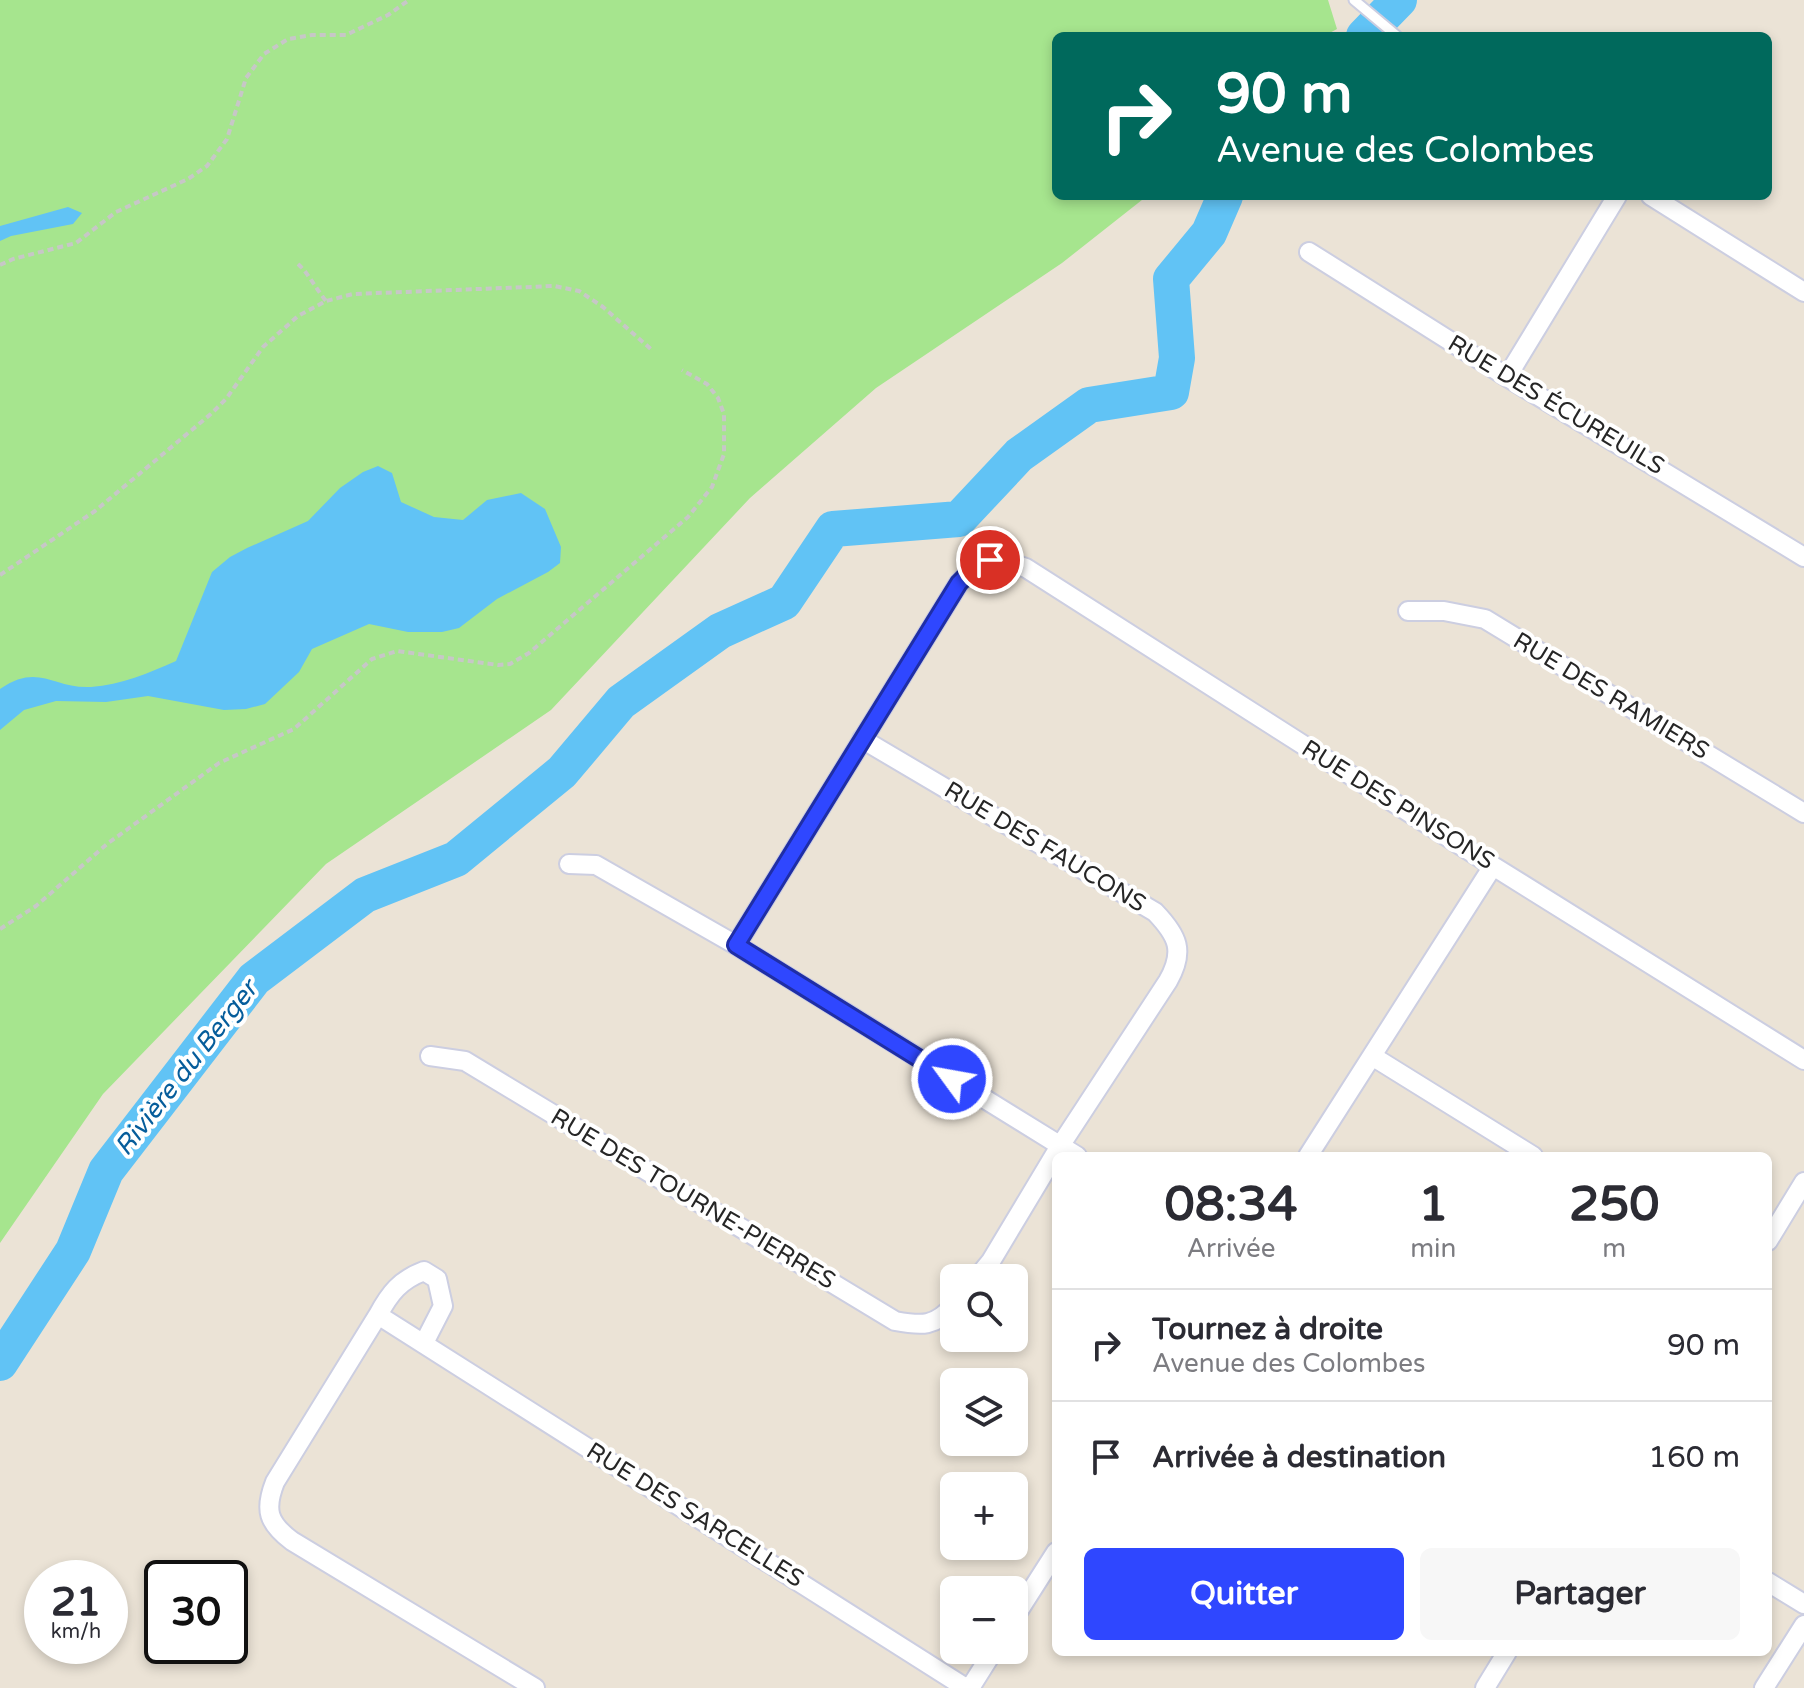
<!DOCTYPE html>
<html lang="fr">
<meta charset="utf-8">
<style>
body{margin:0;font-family:"Varela Round",sans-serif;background:#f7f7f7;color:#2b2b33;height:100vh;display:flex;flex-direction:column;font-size:30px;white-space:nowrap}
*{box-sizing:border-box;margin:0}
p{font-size:26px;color:#7c7c81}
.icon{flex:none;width:44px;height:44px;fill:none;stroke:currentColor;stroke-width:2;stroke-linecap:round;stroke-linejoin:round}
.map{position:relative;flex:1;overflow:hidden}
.panel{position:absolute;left:1052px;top:1152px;width:720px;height:504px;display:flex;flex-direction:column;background:#fff;border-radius:12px;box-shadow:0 4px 12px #0003}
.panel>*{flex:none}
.hud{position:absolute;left:1052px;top:32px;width:720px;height:168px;border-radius:12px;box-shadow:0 4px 12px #0003;background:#00695c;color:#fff;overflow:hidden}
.controls{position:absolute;left:940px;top:1264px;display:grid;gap:16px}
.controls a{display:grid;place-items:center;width:88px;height:88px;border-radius:12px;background:#fff;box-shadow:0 4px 12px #0003;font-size:40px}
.speed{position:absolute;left:24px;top:1560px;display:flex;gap:16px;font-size:40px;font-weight:700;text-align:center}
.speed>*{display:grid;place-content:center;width:104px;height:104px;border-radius:50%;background:#fff;box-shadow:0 4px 12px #0003;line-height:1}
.speed small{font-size:20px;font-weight:400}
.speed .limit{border:4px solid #111;border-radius:12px;background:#fff;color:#111}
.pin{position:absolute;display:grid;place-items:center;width:68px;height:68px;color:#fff;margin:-34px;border:4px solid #fff;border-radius:50%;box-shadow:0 2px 8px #0007}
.me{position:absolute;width:88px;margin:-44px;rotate:302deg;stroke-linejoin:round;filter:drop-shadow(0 0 6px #0008)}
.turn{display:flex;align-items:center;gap:28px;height:168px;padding:0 32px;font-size:36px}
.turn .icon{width:104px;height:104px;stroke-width:2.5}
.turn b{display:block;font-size:56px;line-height:68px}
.eta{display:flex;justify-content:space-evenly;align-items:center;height:136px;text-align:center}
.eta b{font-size:48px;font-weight:700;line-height:56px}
.cta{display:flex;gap:16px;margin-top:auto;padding:16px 32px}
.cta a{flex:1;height:92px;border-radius:12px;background:#2f47ff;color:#fff;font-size:32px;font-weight:700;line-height:92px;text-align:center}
.cta a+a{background:#f7f7f7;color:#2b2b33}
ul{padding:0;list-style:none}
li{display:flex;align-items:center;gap:24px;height:112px;padding:0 32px;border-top:2px solid #e1e1e2}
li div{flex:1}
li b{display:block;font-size:30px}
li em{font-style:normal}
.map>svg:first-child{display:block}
.green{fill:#a6e58e}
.water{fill:#61c3f5}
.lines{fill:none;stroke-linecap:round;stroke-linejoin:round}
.river{stroke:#61c3f5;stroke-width:36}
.lane-casing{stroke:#cccee1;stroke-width:13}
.street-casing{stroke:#cccee1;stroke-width:22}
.path{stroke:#c7c7c7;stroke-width:4;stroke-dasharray:6 4;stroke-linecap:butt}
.lane{stroke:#fff;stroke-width:9}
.street{stroke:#fff;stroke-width:18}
.route-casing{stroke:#1f2ea6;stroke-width:20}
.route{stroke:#2f47ff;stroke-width:14}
.labels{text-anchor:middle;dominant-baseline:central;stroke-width:8;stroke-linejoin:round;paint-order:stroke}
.street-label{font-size:24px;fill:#262626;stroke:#fff}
.water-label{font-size:26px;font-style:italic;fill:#065d9b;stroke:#fff}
</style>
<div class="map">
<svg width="1804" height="1688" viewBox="0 0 1804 1688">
<rect width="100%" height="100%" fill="#ebe3d6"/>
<path class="green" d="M0,0H1328L1337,29L1324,36H1056V196H1147L1062,263L876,388L750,498L551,710L326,864L103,1094L0,1243Z"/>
<path class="water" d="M68,207L82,213L73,224L11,236L0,241V226Z
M378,466L392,473L401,502L434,517L463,520L487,500L521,493L545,509L561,547L560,563L548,572L497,599L459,628L442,632H408L369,624L312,649L299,672L265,704L246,709L224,710L148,696L106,702L56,701L24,710L0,730V689C39,662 53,689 91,687C121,685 149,673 176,661L212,572L230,557L247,548L308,521L340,488L363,472Z"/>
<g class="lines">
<path class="river" d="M1364,36L1399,0
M0,1363L73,1251L106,1171L254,979L365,895L456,859L562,772L621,702L720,631L784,602L833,529L959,519L1019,455L1089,405L1171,392L1177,358L1171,279L1209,233L1225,196"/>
<g class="lane-casing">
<path id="lane" d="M1354,0L1397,36"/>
</g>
<g class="street-casing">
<path id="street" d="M1651,196L1804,292
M1309,252L1507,377L1804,557
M1507,377L1617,196
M1408,611H1444L1485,619L1804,813
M862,739L1155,912C1178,936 1185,951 1168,981L1060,1146L991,1261L977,1278
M569,864L596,865L736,945L1077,1156
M736,945L959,583C983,558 993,556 1026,568L1493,866L1804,1060
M430,1056L465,1061L895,1321C922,1326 935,1327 954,1305
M1372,1056L1533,1156
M1308,1156L1493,866
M1768,1241L1804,1182
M378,1315C390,1293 400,1280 424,1271L437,1279L443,1306L424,1343
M1768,1582L1804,1604
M1014,1618L1056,1552
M535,1688L292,1541C268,1523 264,1510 275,1482L378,1315L966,1688
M970,1688L994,1650
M1485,1688L1507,1652
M1764,1688L1804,1625"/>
</g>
<path class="path" d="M298,264C309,274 316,289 326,301
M0,265L13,259L76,243L116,212L188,179L207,166L227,139L246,78L264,54L288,39L312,35H346L388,15L409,0
M0,575L95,511L212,413L226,399L263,347L298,316L326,301L353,294L554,286L579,291L603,307L653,351
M0,929L36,906L107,844L219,763L294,729L372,659L397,651L498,665L510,664L529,653L688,517L712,487L724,454V414L718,398L707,384L682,370"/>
<use href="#lane" class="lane"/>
<use href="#street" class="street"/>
</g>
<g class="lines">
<g class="route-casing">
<path id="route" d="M952,1079L736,945L959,583L975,567L990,560"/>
</g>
<use href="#route" class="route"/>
</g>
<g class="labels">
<g class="street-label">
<text transform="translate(1556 405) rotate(31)">RUE DES ÉCUREUILS</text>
<text transform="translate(1611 696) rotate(31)">RUE DES RAMIERS</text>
<text transform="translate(1398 805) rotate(32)">RUE DES PINSONS</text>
<text transform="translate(1045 847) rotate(31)">RUE DES FAUCONS</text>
<text transform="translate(693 1199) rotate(31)">RUE DES TOURNE-PIERRES</text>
<text transform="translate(695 1515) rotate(32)">RUE DES SARCELLES</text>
</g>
<g class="water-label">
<text transform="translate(186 1068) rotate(-52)">Rivière du Berger</text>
</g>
</g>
</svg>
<div class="controls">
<a><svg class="icon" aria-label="search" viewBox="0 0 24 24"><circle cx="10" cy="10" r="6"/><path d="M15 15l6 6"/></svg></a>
<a><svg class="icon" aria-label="layers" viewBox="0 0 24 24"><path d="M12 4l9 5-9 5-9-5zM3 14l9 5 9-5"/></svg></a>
<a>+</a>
<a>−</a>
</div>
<div class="speed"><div>21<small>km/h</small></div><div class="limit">30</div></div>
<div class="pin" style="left:990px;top:560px;background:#d93025"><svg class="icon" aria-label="arrive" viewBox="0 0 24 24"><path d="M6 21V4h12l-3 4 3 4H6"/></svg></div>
<svg class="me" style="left:952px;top:1079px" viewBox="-20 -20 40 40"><circle r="17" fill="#2f47ff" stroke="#fff" stroke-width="3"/><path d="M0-11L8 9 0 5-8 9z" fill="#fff"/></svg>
<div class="hud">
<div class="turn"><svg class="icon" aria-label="right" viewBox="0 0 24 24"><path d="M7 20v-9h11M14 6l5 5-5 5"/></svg><div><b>90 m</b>Avenue des Colombes</div></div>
</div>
<section class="panel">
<div class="eta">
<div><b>08:34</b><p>Arrivée</p></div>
<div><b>1</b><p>min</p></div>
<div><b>250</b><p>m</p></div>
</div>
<ul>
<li><svg class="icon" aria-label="right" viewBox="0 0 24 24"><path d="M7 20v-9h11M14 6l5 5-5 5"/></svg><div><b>Tournez à droite</b><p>Avenue des Colombes</p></div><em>90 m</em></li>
<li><svg class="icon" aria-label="arrive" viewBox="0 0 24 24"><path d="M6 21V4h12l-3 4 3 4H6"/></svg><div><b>Arrivée à destination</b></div><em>160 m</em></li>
</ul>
<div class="cta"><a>Quitter</a><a>Partager</a></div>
</section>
</div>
